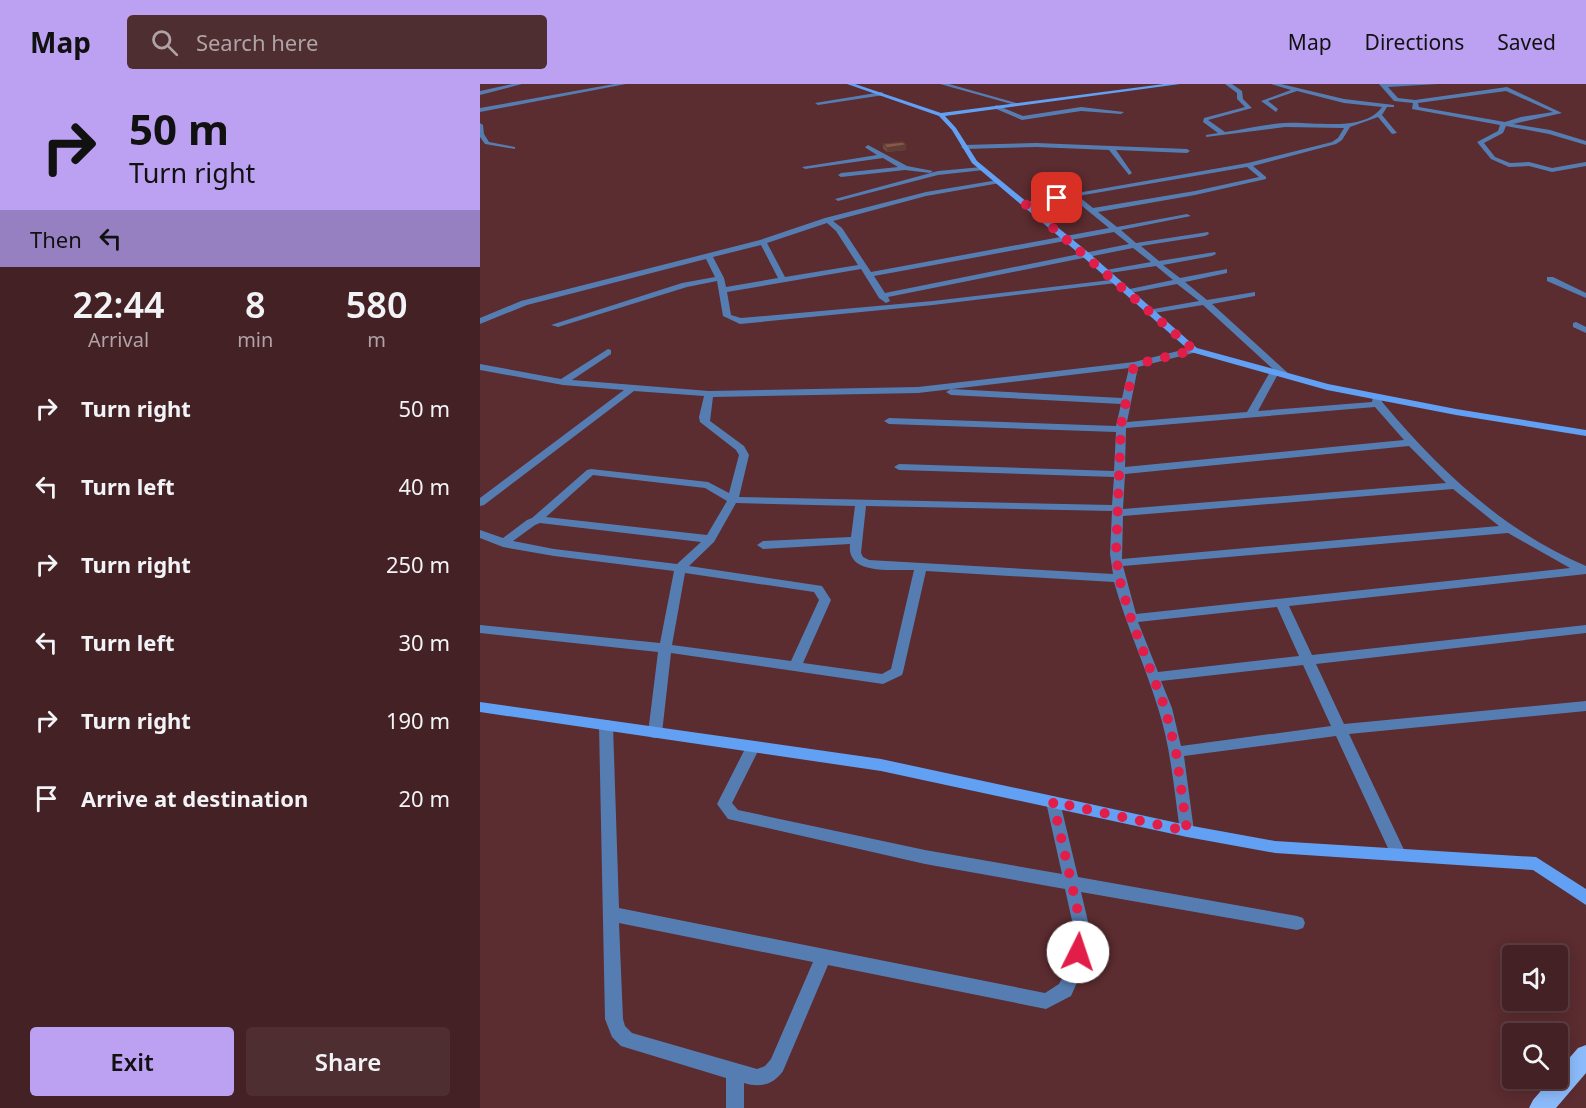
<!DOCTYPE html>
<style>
body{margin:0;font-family:"Noto Sans",sans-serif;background:#4e2e31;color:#f1f3f6;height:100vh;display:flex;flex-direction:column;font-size:22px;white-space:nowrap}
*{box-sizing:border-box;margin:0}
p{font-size:20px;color:#afa3a6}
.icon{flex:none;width:33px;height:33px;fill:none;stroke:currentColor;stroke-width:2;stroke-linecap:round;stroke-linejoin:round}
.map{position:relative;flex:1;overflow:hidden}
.details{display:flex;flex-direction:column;background:#442124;width:480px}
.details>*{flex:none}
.hud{background:#bca0f2;color:#111;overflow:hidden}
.tools{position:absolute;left:1022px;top:861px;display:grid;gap:12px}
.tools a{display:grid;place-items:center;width:66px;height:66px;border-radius:6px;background:#442124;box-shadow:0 3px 15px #0003,0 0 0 2px #5c3e41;font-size:30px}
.pin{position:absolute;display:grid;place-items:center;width:51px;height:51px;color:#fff;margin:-26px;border-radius:12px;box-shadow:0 3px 9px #0006}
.me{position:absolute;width:66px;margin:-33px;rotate:4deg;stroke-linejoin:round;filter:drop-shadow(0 0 4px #0008)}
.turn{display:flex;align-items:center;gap:21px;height:126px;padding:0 30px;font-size:27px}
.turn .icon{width:78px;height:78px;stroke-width:2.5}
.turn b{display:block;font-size:42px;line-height:51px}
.then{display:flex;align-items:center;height:57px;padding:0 30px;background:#0003;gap:12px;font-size:22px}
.eta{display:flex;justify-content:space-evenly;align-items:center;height:102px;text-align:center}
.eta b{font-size:36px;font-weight:600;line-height:42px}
.cta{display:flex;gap:12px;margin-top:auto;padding:12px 30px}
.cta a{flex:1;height:69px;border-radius:6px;background:#bca0f2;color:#111;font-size:24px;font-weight:600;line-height:69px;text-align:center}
.cta a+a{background:#4e2e31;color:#f1f3f6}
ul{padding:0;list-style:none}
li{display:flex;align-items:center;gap:18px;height:78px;padding:0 30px}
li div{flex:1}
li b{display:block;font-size:22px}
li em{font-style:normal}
header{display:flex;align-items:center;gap:36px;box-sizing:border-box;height:84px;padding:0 30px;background:#bca0f2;color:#111}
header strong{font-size:28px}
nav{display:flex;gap:33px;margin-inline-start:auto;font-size:21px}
.search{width:420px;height:54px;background:#4e2e31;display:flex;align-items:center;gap:15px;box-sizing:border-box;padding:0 21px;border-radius:6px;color:#afa3a6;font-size:22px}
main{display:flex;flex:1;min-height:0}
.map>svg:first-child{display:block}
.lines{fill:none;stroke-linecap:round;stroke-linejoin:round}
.street{fill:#567db2;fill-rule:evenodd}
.secondary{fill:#61a0f3;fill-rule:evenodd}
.primary{fill:#8cbbfb;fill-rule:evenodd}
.wall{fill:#764d41}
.shaded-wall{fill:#603e35}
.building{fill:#89594c;stroke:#603e35;stroke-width:1.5}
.route{stroke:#e11d48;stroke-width:10;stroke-dasharray:0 18}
</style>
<header>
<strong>Map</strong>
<div class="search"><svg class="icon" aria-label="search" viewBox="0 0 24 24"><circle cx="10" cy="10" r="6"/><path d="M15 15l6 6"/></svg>Search here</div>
<nav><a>Map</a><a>Directions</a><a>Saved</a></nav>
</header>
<main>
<section class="details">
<div class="hud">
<div class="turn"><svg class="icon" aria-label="right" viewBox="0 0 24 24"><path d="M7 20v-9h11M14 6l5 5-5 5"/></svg><div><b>50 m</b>Turn right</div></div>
<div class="then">Then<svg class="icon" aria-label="left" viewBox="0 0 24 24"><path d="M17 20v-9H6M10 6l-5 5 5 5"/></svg></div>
</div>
<div class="eta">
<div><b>22:44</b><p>Arrival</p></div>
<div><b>8</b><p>min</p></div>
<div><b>580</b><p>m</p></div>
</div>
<ul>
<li><svg class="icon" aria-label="right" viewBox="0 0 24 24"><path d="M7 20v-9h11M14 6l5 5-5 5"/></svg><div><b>Turn right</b></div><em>50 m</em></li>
<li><svg class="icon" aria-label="left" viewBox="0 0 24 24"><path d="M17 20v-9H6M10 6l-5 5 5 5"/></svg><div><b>Turn left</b></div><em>40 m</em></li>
<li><svg class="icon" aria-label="right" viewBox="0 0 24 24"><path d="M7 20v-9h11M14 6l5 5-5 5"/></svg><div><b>Turn right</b></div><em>250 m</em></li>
<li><svg class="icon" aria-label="left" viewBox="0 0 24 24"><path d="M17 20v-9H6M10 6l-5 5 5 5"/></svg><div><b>Turn left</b></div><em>30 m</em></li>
<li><svg class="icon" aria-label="right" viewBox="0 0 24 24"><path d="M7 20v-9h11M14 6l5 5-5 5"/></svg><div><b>Turn right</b></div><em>190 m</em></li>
<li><svg class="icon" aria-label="arrive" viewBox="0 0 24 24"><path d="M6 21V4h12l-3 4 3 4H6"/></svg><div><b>Arrive at destination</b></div><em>20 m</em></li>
</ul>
<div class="cta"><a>Exit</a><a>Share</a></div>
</section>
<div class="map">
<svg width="1106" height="1024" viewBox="0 0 1106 1024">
<rect width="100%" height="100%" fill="#5b2c30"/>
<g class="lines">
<path class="street" d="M32,0H42L0,11V7Z
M134,0H146L0,28V24Z
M460,0H469L540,20L535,21Z
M745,0H752L762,7L763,15L772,24L728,36L745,48C765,45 785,40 805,39C832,37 884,49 902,23L864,19L817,7L788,17L798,25L796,28L781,17L811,6L791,0H801L864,15L914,21V23H907L902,31L917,49L912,50L898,33L870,43L862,56L856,60L773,82L786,93V95L715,111L618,128L637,143L707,130L711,132L641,146L656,159L728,148L729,150L725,152L661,162L679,177L735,168L736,170L732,172L683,181L700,194L747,185V189L705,198L727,216L775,208V212L732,220L810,291L805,294L798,290L778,327L892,318L893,312H899L903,319C959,386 1025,448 1106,482V490L809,522L832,571L1106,541V549L836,580L864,640L1106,617V627L869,650L926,770L923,775L918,777L913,775L856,652L704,672L714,747L712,751L707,753L702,751L700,747C694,706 691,664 678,624C665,581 646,541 634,498L446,487L423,588L422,591L403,600L191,569L182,649L180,653L175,654L170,653L168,649L178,568L0,549V541L180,559L194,487L74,472L23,463L0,454V446L23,454L47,436L52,434L107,386L111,385L228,398L249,409L259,371L256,366L220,338L219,333L224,312L154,307L4,421L0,422V414L144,306L83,301L0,286V280L81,295L128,265L131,266V270L92,296L229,307L438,303L654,278L714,263L718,266L717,268L658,283L647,338L767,328L790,288L794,286L723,221L668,230V226L719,217L697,200L645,210V206L693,196L676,182L623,190L622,188L626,186L671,178L653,164L408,213L410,217L406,219L399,214L381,185L247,208L251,231L261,234L453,217L639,195L640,197L636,199L453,221L260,240L243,232L237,197L207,203L78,243L71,241L202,199L235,193L226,175L47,221L0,240V234L41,217L280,156L345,134L446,108L518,96L521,98L520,99L446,112L353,137L362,144L391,188L629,144L591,113L544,121L540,119L768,79L852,58L858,54L864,44L805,43L726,53V51L738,49L723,38L724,34L765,23L757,15V9ZM767,83L779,93L715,107L613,124L598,112ZM347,139L356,147L378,181L305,193L287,159ZM634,148L649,160L405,209L394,192ZM281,161L298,194L246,203L244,194L233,173ZM649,284L642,314L471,305L466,308L471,311L641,320L636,342L409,334L404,337L409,340L636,348L634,387L419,380L414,383L419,386L634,393L632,421L259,413L269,371L264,362L230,337L233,313L438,309ZM895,323L924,356L645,383L646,344ZM929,362L966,399L643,425L645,390ZM113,391L225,404L247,417L227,451L66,433ZM973,405L1019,442L642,475L643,432ZM256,419L375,422L371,453L283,457L277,461L283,465L370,460C366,492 413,485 434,486L411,585L402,590L323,579L351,516L342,502L209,482L234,458ZM386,422L632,427L630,470L633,490L389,476L383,473L381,469ZM60,439L221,458L197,480L74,465L33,457L55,441ZM1028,449L1090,484L656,530L643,482ZM205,489L334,508L339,516L311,577L192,561ZM797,523L819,572L678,588L658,538ZM823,581L851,642L701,662L692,624L681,597Z
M899,0H958L908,3L918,14L935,16L1027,3L1082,29L1033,40L1070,46L1106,57V61L1069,50L1026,42L1023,49L1004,59L1015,73L1030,79L1049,78L1072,84L1106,78V82L1072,88L1049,82L1029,83L1011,75L997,58L1018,47L1020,41L932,25L933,19L914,17ZM1026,7L1073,28L1041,33L1025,38L939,23L938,19Z
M402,8L404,11L338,21L335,19Z
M516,21L543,32L601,23L644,28L641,30L601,27L542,36L514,24Z
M0,39L3,41L4,50L9,58L35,63V65L5,60L0,53Z
M556,59L707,65L710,67L707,69L636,66L652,89L649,91L629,66L556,63L484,65L481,63L484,61Z
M388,61L427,82L453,87L450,89L425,86L361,93L358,91L361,89L418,83L403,74L325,85L322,83L397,71L386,64L385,63Z
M502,83L504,84V86L458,91L358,117L355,115L458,87Z
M1067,193H1073L1106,209V214L1067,197Z
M1096,238L1106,243V249L1093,243V239Z
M126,636L131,637L133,641L139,824L565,909L579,900L586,886L595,850L585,805L445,780L248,735L237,720L268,659L273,658L278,659L280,663L252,719L258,726L445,766L582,790L566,718L568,714L573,712L578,714L580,718L598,793L817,832L823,834L825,839L823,844L817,846L601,808L611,850L602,887L591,912L566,925L348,881L303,987C293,1001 280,1004 264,999V1024H246V994L141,962L132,953L125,935L119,641L121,637ZM139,839L333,878L291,975L285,982L277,985L152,949L145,942L143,935Z"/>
<path class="secondary" d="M367,0H375L461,29L684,0H700L465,32L476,44L497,77L609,169L717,264L848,300L976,325L1106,346V352L976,331L847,306L711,268L603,173L492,79L472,46L459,32Z
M0,618L401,675L707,741L795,757L1056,773L1106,805V821L1053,786L795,769L707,753L401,687L0,628Z"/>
<path class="primary" d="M1106,961V989L1076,1024H1049L1053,1016L1072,994H1077V988L1098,964Z"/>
</g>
<path class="wall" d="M403,60L426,61V66L407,68L403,64Z"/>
<path class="shaded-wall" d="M426,61V66L407,68V64Z"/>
<path class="building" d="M423,58L426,61L407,64L403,60Z"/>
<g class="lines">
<path class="route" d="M577,114L544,119L714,266L654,281L641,341L636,470L639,494L651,535L685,624L696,668L707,747L573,718L603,850L598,868"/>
</g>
</svg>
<div class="tools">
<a><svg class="icon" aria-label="sound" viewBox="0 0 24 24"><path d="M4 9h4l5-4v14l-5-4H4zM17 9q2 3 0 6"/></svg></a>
<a><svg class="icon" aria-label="search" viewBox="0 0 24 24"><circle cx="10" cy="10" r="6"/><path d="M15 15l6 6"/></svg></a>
</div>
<div class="pin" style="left:577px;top:114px;background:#d93025"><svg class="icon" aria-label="arrive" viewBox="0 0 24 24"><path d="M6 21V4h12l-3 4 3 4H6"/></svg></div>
<svg class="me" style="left:598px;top:868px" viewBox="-20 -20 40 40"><circle r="19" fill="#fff"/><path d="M0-13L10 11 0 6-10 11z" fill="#e11d48"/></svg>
</div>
</main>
